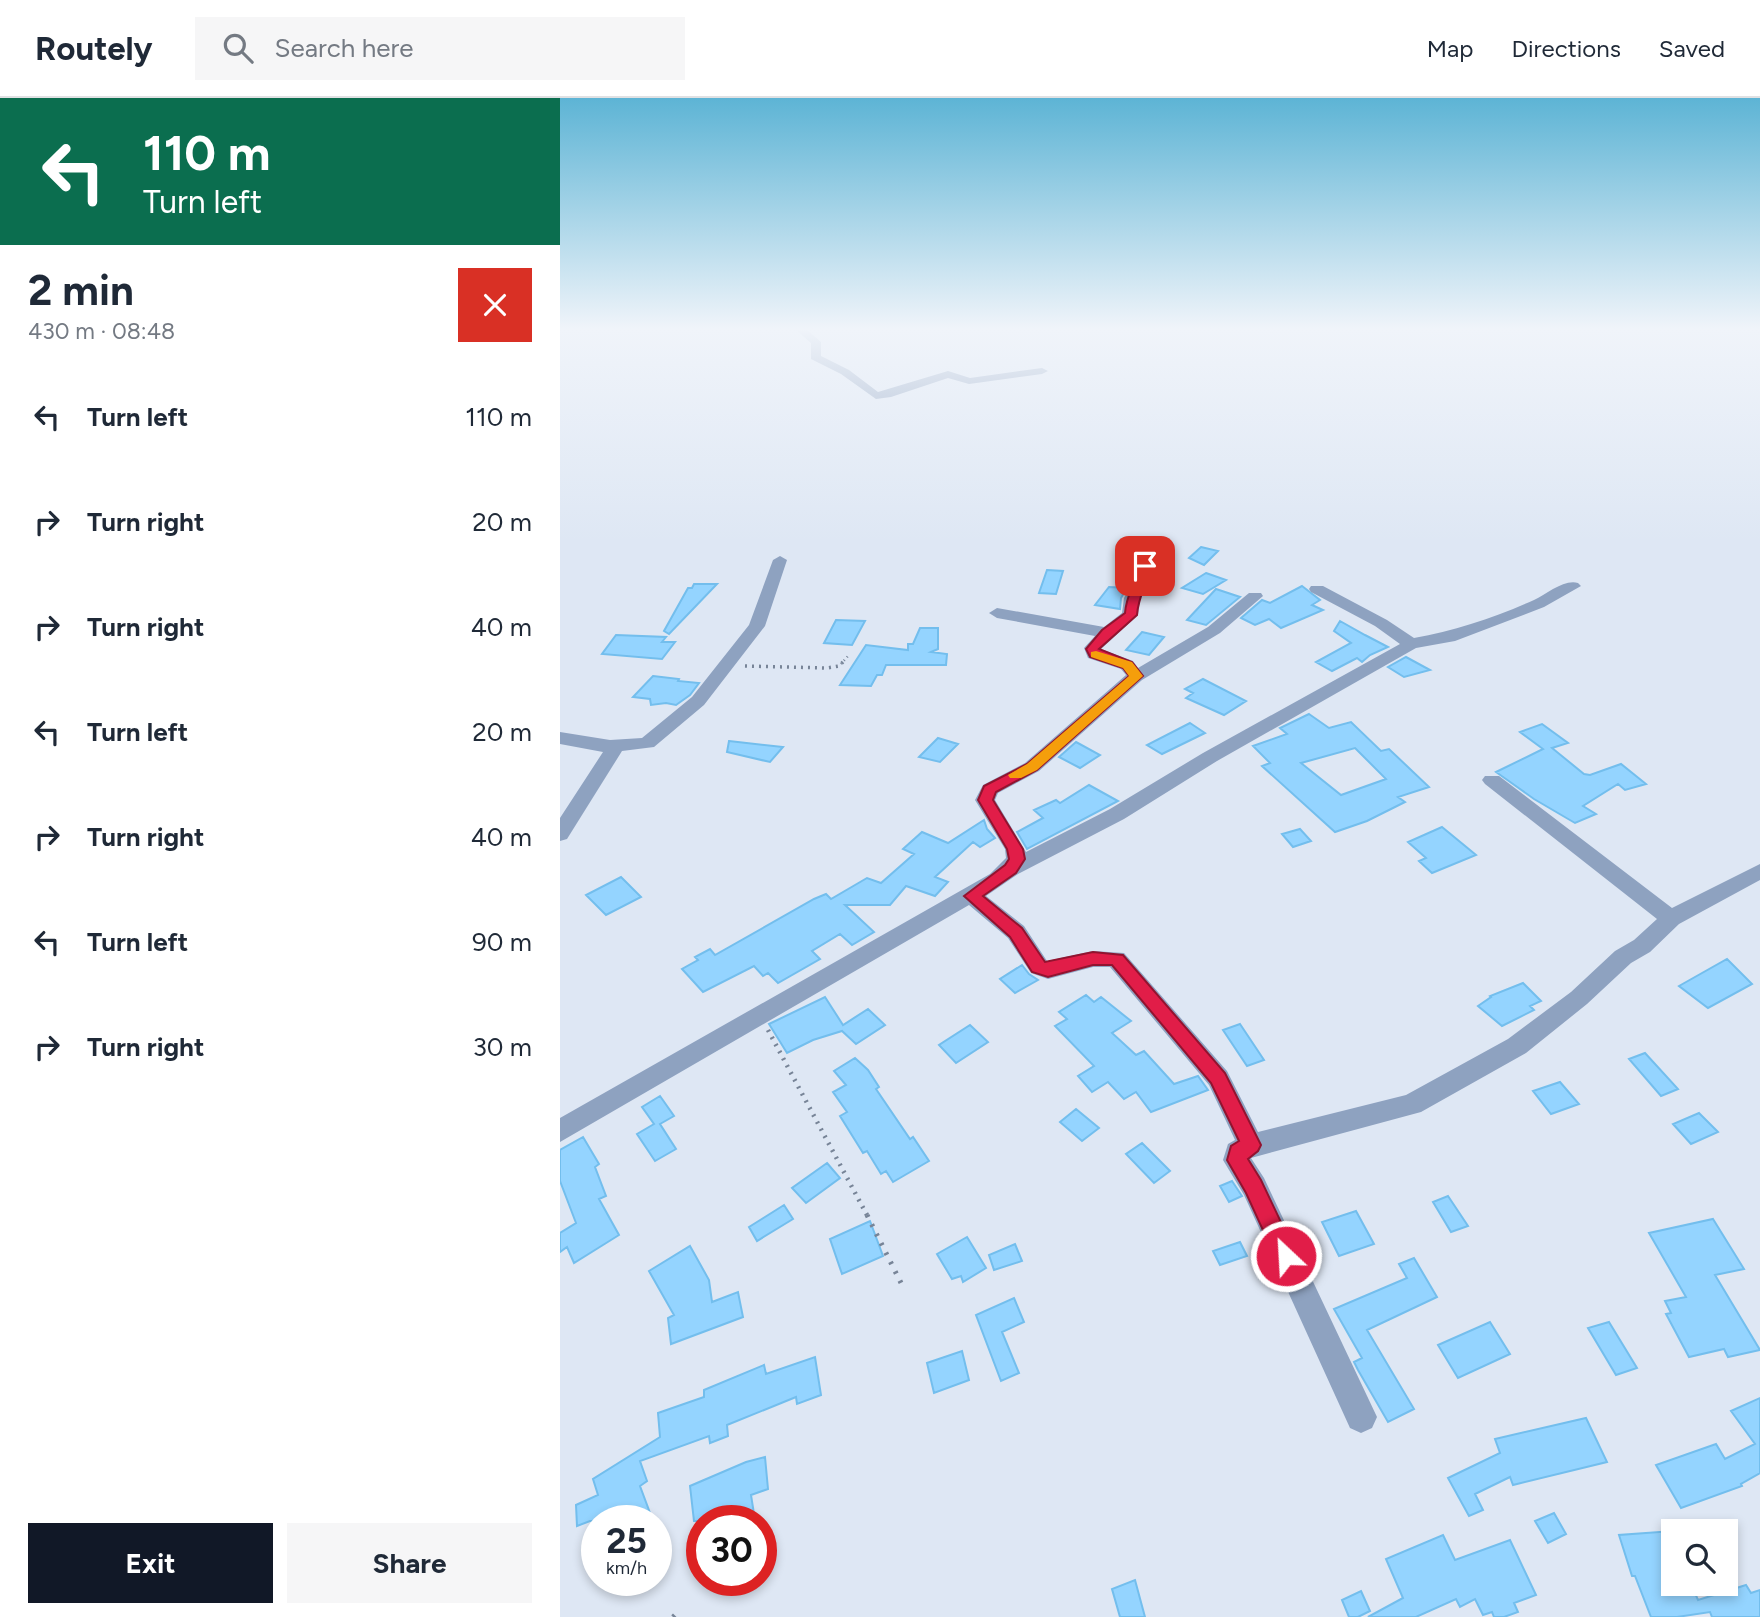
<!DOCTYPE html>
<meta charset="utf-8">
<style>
body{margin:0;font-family:Figtree,sans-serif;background:#f6f6f7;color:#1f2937;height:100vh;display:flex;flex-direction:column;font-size:26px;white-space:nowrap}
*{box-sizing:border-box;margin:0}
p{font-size:23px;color:#747a83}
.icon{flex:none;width:38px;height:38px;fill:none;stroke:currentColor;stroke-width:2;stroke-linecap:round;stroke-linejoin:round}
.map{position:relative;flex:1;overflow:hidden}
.side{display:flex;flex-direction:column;background:#fff;width:560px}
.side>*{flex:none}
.guide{background:#0b6e4f;color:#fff;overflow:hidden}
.fabs{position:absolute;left:1101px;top:1421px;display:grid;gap:14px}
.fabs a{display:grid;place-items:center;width:77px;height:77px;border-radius:0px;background:#fff;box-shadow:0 4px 10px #0003;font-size:35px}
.speed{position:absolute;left:21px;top:1407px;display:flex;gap:14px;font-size:35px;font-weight:700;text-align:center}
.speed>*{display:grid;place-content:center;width:91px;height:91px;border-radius:50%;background:#fff;box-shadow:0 4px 10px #0003;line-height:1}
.speed small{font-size:18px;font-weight:400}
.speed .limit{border:10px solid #d22;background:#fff;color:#111}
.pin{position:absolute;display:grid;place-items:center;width:60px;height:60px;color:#fff;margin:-30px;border-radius:14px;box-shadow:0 4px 10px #0006}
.me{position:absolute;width:77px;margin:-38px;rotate:335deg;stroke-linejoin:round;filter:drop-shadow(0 0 5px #0008)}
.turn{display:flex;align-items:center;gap:24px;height:147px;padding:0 28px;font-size:32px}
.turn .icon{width:91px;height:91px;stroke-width:2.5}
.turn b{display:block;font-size:49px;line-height:60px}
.round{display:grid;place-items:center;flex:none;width:74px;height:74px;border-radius:0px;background:#f6f6f7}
.headline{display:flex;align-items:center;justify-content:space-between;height:119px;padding:0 28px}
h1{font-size:42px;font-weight:700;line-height:52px}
.action{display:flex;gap:14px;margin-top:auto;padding:14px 28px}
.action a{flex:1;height:80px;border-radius:0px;background:#111827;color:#fff;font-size:28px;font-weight:700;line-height:80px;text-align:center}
.action a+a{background:#f6f6f7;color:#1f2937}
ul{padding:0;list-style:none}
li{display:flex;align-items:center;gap:21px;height:105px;padding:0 28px}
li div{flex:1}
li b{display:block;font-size:26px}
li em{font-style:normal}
header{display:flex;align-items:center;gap:42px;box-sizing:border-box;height:98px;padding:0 35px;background:#fff;border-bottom:2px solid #e0e1e3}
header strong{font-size:33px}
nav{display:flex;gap:38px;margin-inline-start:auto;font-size:24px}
.search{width:490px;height:63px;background:#f6f6f7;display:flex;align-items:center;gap:18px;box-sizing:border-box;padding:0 24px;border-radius:0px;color:#747a83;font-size:26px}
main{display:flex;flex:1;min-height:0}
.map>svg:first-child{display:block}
.building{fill:#94d4ff;stroke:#73beed;stroke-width:2;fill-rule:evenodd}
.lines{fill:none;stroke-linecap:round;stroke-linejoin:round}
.path-far3{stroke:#778497;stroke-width:2.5;stroke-dasharray:1 3.5;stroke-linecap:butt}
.path-far2{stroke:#778497;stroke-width:3.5;stroke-dasharray:2 5;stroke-linecap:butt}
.path-far1{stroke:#778497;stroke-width:4.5;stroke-dasharray:2 6;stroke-linecap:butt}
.path{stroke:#778497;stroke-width:5;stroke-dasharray:2.5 8;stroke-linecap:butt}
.minor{fill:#8ea2c0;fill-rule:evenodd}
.route{fill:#e11d48;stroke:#92132f;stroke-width:2}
.slow{fill:#f59e0b}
</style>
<header>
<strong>Routely</strong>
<div class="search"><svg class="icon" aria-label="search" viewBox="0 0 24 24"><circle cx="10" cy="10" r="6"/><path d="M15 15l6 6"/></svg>Search here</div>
<nav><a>Map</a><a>Directions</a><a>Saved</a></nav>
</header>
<main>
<section class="side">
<div class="guide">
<div class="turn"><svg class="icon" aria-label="left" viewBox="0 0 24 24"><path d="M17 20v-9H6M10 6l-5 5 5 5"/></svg><div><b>110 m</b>Turn left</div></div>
</div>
<div class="headline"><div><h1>2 min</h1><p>430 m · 08:48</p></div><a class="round" style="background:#d93025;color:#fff"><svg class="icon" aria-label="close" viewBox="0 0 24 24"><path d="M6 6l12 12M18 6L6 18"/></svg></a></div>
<ul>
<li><svg class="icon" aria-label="left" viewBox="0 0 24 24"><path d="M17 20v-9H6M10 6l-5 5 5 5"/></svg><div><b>Turn left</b></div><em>110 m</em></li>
<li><svg class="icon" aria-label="right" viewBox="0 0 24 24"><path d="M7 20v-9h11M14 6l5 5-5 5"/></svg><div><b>Turn right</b></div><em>20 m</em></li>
<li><svg class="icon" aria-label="right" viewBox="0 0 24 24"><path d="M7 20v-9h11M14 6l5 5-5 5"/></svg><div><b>Turn right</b></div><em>40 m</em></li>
<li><svg class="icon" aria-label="left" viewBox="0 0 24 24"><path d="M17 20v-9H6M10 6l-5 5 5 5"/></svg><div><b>Turn left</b></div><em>20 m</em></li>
<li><svg class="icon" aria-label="right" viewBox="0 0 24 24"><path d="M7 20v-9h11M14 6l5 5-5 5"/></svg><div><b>Turn right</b></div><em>40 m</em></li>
<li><svg class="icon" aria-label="left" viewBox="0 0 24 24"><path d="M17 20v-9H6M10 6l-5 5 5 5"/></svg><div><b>Turn left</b></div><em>90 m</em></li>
<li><svg class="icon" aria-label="right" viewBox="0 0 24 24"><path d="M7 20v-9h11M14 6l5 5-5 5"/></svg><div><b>Turn right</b></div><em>30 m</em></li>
</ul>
<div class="action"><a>Exit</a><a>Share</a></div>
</section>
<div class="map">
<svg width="1200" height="1519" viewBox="0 0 1200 1519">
<rect width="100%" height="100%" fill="#dee7f4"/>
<path class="building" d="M641,449L658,453L644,467L629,460Z
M487,472L503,473L496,496L479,495Z
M646,475L666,482L643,496L622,490Z
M134,486H157L109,536L104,533L128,490H132Z
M742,488L760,502L752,507L763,512L721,530L709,521L695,527L681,520L702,502L710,505Z
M549,489L567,490L561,500L560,511L535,507Z
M656,491L680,499L646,527L627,522Z
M276,522L305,523L292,547L264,545Z
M780,523L805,537L828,549L810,557L802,564L797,560L772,573L756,564L791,545L774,533Z
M360,530H378V551L371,554L387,556L386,567H326L322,577H317L311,588L280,587L306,547L348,552V546H353Z
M582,534L604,539L589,557L566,552Z
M56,537L106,539L102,544H115L102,561L42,556Z
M846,559L870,572L844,579L828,569Z
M93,578L119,581L118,583L139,585L130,597L116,607L106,605L91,607L90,601L73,599Z
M643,581L686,603L664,617L626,600L633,595L625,591Z
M749,616L769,630L791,624L821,653L829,651L869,689L838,699L845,704L807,723L775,734L702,668L710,665L693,648L727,636L720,630ZM795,650L826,681L781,697L741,665Z
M630,625L645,635L602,656L587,647Z
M982,626L1008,645L992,650L1024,676L1030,677L1061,666L1086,686L1065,692L1058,686L1023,708L1036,716L1015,725L974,701L936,674L983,651L960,634Z
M378,640L398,646L380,664L359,659Z
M169,643L223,649L210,664L167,654Z
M516,644L540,657L520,670L499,659Z
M529,687L558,703L467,751L457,734L483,720L474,712L496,702L500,705Z
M424,722L427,731L435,740L420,749L413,744L375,779L388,784L375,798L346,788L330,807H285L314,834L292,847L280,836L252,853L260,861L218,885L208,875L203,878L194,868L143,894L122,871L138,862L135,859L150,851L155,857L254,801L266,796L271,801L307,780L321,785L354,756L343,751L362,734L388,745Z
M882,729L916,757L872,775L859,763L866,760L848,744Z
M740,731L751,743L733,749L722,736Z
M61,779L81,799L46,817L26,797Z
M1167,861L1192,886L1148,910L1119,888Z
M462,867L469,876L478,882L455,895L440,881Z
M963,885L981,903L970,908L974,912L942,928L918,908L931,899L930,898Z
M526,897L534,904L541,899L571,923L552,935L576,957L584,953L614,986L638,978L648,992L591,1014L576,994L564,1001L548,984L532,994L518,978L534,968L495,928L507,921L499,914Z
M265,899L283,927L308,911L325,927L296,946L282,933L253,942L227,955L209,926Z
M680,926L704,962L687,968L663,932Z
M410,927L428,944L396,965L379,947Z
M1085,955L1118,991L1101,998L1069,961Z
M295,960L308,972L319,989L316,991L350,1041L353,1039L369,1063L333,1084L326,1073L321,1076L307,1053L303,1055L280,1018L287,1014L273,994L286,987L274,973Z
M1000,984L1019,1006L991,1016L973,993Z
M100,998L114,1018L100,1026L116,1051L95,1063L77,1036L94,1026L82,1009Z
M516,1011L539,1030L522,1043L500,1024Z
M1139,1015L1158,1034L1131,1046L1113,1026Z
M23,1039L39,1066L35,1069L46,1098L39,1101L59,1137L14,1165L7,1149L0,1154V1135L16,1125L0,1083V1052Z
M582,1045L610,1073L594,1085L566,1056Z
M267,1065L280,1080L246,1105L232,1090Z
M672,1083L682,1098L669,1104L660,1088Z
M888,1098L908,1128L891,1134L873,1104Z
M224,1107L233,1121L197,1143L189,1129Z
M796,1113L814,1146L779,1158L762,1124Z
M1153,1121L1184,1171L1155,1177L1200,1252L1168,1259L1164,1251L1129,1259L1106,1216L1111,1215L1105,1203L1126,1199L1089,1135Z
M310,1123L323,1158L282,1176L270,1141Z
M407,1139L426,1170L403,1184L401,1178L392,1181L377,1156Z
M680,1144L687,1158L660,1167L653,1153Z
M455,1146L462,1163L434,1172L429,1157Z
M130,1148L149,1182L152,1204L178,1194L183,1219L111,1246L108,1220L114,1217L89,1173Z
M854,1160L877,1199L807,1232L854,1311L828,1324L798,1272L794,1264L802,1260L774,1211L847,1180L839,1166Z
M454,1200L464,1224L442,1234L459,1275L441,1283L416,1217Z
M930,1224L950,1256L898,1280L878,1247Z
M1049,1224L1077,1270L1056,1277L1028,1230Z
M402,1253L409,1282L374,1295L367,1265Z
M255,1259L261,1297L237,1306L236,1299L167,1327L168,1338L150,1345L149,1338L80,1363L87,1383L80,1388L93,1423H30L17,1428L16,1407L38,1397L33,1381L100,1339L98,1315L144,1299V1292L204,1267L206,1276Z
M1200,1300V1375L1181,1386L1182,1388L1121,1410L1096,1367L1156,1346L1165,1361L1195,1346L1171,1313Z
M1026,1320L1047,1364L953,1387L950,1379L915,1396L923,1412L909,1418L888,1380L940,1355L935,1341Z
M205,1359L208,1391L191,1397L194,1416L179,1423H134L130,1388L186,1364Z
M994,1415L1006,1436L988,1445L975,1423Z
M1113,1433V1486H1131L1138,1502L1186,1487L1191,1495L1200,1492V1519H1152L1150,1514L1117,1519H1091L1075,1478H1072L1059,1437Z
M883,1437L895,1462L950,1442L976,1497L954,1505L958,1514L944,1519H934L932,1514L923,1517L915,1501L900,1509L896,1501L856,1519H808L843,1500L826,1461Z
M575,1482L585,1519H560L552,1491Z
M801,1493L810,1513L798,1519H789L782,1502Z"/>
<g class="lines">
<path class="path-far3" d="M281,566L288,558"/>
<path class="path-far2" d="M185,568L267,570L279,568L283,564"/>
<path class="path-far1" d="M208,932L308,1119"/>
<path class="path" d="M307,1117L343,1189
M113,1519L116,1516"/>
<path class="minor" d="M235,231H246L261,244V258L289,272L318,294L388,273L410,280L482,270L488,273L482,276L409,286L388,280L331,299L316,301L281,276L251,261V245Z
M588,448L595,452L590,483L580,500L578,517L541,551L573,563L578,570L648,529L689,495H701L703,498L660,535L582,582L479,673L438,695L435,702L466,754L550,711L643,655L840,546L815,528L751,494L749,491L751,488H763L827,522L854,540C895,533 936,519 974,502C987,496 1004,481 1018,485L1021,488L984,509L895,543L856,550L657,663L564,721L458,776L426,798L464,828L487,863L533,853L564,855L667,973L698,1034L846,997L948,941L1011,894L1055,853L1074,842L1097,821L925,686L922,682L925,678H939L1112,810L1200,766V782L1119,826L1090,854L1071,865L1027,906L966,955L861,1014L691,1060L704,1080L817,1319L812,1330L801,1335L790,1330L684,1097L663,1062L668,1046L675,1042L649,987L550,869H533L488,881L471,875L448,840L409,807L0,1044V1020L430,776L446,760L445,751L415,702L423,687L465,665L566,577L561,571L528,560L524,550L535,538L437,520L429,515L437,510L544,529L562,515L564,500L574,483L581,452Z
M220,458L227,462L205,528L144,607L94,649L62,653L7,741L0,743V720L43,654L0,646V634L50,642L82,640L132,599L189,527L213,462Z"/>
</g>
<linearGradient id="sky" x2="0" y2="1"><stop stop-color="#5db4d5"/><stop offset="0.52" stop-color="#f0f4fa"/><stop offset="1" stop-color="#f0f4fa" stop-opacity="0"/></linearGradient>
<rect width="1200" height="444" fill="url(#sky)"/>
<path class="route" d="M585,464L591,468C587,485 578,499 577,517L539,551L572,564L583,578L477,672L436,694L433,702L463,751L465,761L456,775L423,798L462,830L485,864L533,854L563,857L665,975L701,1047L698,1053L688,1061L701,1082L737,1158L734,1165L726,1168L718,1165L686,1095L667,1062L671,1048L679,1043L651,985L552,867H533L488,879L472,874L450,839L404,798L445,767L449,761L447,751L418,702L424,688L467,666L569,578L563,570L530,559L526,551L542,532L565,515C566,498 575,485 579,468Z"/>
<path class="slow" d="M536,553L572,564L583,578L477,672L461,680H450L448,677L467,666L569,578L563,570L531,559V554Z"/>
</svg>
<div class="fabs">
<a><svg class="icon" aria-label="search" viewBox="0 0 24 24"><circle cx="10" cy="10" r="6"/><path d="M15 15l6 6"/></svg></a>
</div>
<div class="speed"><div>25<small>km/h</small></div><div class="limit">30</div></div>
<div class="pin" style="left:585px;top:468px;background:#d93025"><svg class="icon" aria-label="arrive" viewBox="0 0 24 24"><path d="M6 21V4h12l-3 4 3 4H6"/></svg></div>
<svg class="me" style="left:726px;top:1158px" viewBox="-20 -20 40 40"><circle r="17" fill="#e11d48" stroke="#fff" stroke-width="3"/><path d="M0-11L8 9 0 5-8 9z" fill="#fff"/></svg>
</div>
</main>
